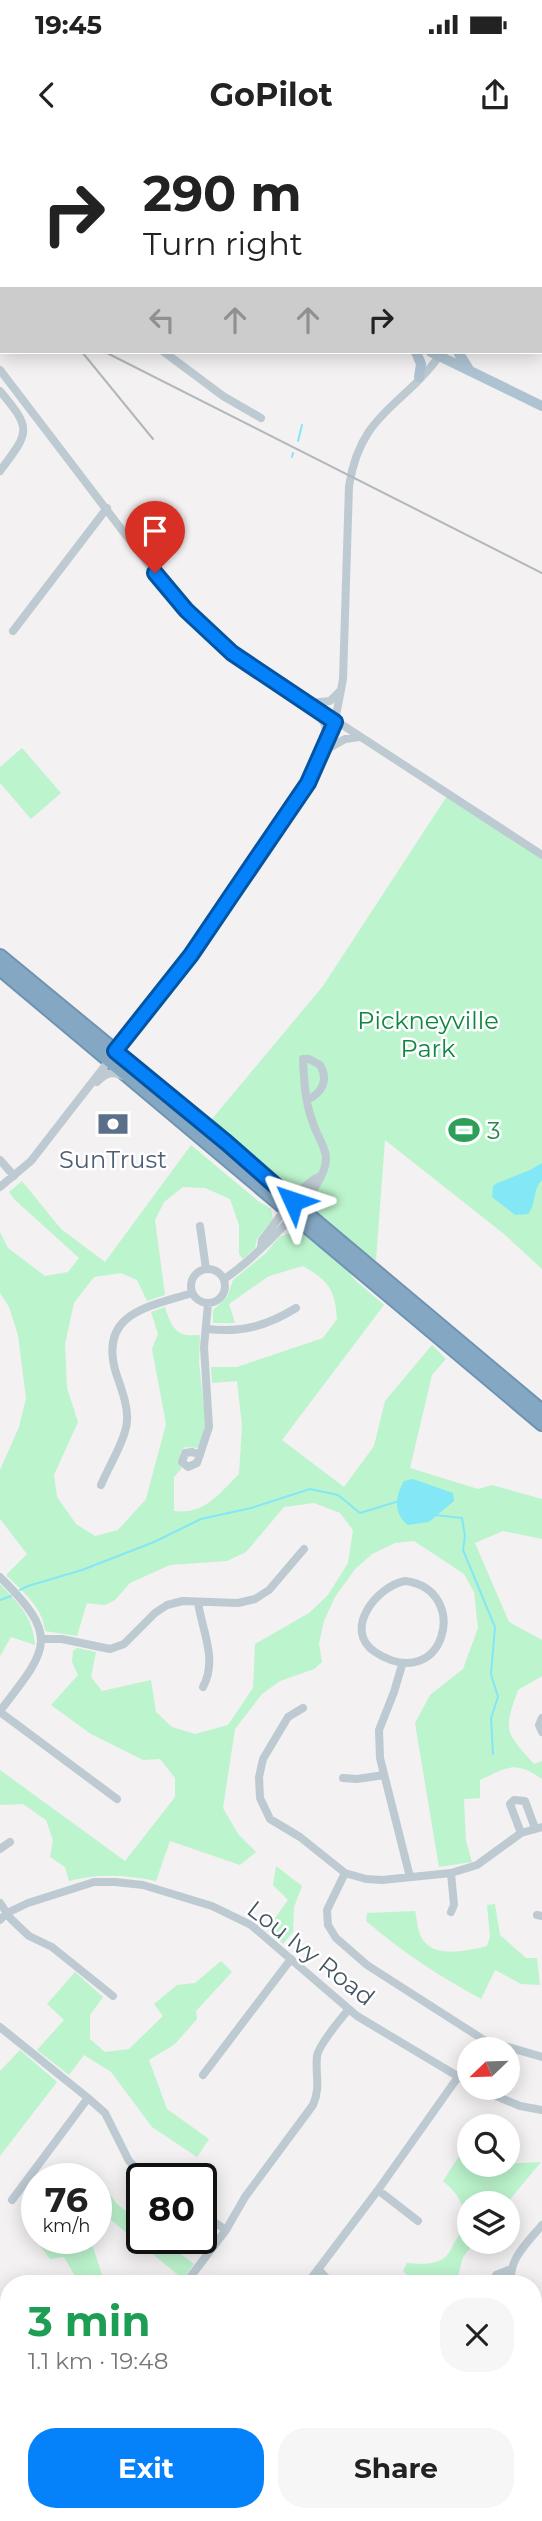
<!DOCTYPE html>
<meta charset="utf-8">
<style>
body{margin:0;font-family:Montserrat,sans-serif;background:#f6f6f6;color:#222;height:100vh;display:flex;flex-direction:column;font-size:26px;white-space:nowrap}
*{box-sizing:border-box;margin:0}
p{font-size:23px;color:#767676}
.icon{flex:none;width:38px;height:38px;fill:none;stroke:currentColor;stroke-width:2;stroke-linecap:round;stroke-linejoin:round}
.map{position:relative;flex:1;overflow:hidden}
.side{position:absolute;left:0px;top:2135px;width:542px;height:247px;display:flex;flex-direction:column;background:#fff;border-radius:28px 28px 0 0;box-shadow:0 4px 18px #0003}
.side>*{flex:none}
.top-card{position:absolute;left:0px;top:0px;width:542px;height:214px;box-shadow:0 4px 18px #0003;background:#fff;color:#222;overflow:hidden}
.needle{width:46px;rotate:247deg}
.buttons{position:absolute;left:457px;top:1897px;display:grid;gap:14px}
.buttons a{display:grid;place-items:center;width:63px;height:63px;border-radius:50%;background:#fff;box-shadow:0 4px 18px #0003;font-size:35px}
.speed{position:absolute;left:21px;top:2023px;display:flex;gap:14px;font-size:35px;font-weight:700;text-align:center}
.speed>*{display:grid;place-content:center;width:91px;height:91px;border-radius:50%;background:#fff;box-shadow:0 4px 18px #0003;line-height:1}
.speed small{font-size:18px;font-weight:400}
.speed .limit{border:4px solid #111;border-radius:10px;background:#fff;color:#111}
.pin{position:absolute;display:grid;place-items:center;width:60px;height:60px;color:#fff;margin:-72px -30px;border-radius:50% 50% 50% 0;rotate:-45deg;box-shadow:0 0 7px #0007}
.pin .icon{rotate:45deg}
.me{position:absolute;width:77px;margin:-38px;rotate:312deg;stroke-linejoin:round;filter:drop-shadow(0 0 5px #0008)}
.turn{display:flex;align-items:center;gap:24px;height:147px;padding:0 28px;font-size:32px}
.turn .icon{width:91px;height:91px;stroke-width:2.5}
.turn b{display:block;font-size:49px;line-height:60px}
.lanes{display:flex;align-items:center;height:66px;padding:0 28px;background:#0003;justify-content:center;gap:35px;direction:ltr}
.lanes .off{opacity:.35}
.round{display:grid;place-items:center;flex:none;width:74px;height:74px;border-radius:28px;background:#f6f6f6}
.overview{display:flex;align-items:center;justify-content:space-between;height:119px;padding:0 28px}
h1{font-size:42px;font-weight:700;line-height:52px;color:#1e9e55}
.action{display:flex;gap:14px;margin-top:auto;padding:14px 28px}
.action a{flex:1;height:80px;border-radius:28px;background:#0581f9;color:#fff;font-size:28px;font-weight:700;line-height:80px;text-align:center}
.action a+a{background:#f6f6f6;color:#222}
.status{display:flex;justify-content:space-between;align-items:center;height:49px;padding:0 35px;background:#fff;direction:ltr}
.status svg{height:19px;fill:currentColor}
header{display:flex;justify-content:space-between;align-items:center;height:91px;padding:0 28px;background:#fff;font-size:32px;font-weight:700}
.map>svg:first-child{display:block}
.green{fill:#bcf4cd}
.water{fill:#84e7f6}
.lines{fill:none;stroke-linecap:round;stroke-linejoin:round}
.stream{stroke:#84e7f6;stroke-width:2}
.highway-casing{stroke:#6f93b0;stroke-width:16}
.minor{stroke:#bdcad2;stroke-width:8}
.major{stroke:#aec3d2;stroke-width:10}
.highway{stroke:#84a8c4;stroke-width:12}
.rail{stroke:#b2b7bc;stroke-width:2}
.route-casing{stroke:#0354a2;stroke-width:18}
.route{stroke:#0581f9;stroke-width:12}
.labels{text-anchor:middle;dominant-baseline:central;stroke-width:5;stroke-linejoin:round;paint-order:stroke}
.park-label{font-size:24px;fill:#0d8640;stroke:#fff}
.leisure-label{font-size:24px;fill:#27864d;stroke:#fff;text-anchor:start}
.service-label{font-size:24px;fill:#4e5e75;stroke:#fff}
.street-label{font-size:24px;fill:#465661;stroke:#fff}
</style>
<div class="status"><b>19:45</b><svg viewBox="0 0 49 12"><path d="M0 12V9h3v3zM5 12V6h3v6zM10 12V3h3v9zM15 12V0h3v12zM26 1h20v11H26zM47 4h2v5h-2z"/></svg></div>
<header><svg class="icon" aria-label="back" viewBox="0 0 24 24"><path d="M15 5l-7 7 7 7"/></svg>GoPilot<svg class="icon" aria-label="share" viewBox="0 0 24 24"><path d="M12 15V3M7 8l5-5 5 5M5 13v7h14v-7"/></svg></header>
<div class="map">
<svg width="542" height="2381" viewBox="0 0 542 2381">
<rect width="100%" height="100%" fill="#f3f1f1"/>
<path class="green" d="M22,608L61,653L31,679L0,643V627Z
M447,656L542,718V1129L504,1094L385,1000L376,1120L319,1092L202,991L323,846Z
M191,1005L258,1061L271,1069L273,1079L257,1099L255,1108L243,1119L239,1114V1085L230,1059L205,1048L183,1047L164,1062L155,1080L165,1155L147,1161L137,1140L121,1133L94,1137L74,1163L65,1204L67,1248L78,1282L54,1335L57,1357L76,1384L95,1396L118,1390L146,1359L166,1284L152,1209L158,1194L151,1172L165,1167C172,1189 176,1197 200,1195L199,1223L206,1283L199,1308L185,1307L180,1312L179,1324L182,1328L174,1337V1371C204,1375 219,1354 239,1334L242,1286L237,1241L212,1243L211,1227H237L323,1198L337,1179C335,1148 328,1141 303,1126L269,1136L229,1164L235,1183H213V1170L227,1157L233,1140L266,1113L279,1097L298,1090L345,1126L355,1140L384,1165L282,1300L344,1347L374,1306L385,1261L432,1205L446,1219L432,1235L410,1328L478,1349L492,1345L542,1359V1399L503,1391L475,1403L509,1482L542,1500V1536L518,1550C503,1592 505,1591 534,1624L542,1621V1639C514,1620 508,1627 480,1640V1658L464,1659L466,1701L472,1722L439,1727L415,1583L430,1555L463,1529L478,1488L474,1452L464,1434L414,1401L395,1403L372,1414L355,1429L335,1457L324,1481L319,1503L322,1522L314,1529L280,1541L262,1554L235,1589L223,1668L238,1694L256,1712L240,1725L170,1701L156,1741C128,1735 97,1733 69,1741L65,1727L50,1717L53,1700L46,1680L23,1664L0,1665V1630L125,1721L175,1657V1638L160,1619L143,1620L91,1594L51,1565L78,1535L72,1522L73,1511L77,1508L96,1512L91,1537L102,1551L151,1540L156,1572L172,1587L195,1594L228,1585L253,1548L255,1504L309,1473L328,1455L348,1423L353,1390L340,1373L314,1363L284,1367L246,1412L227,1421L170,1425L130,1443L115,1460L105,1465L87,1463L77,1496L45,1491C43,1467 22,1451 6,1435L27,1414L0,1379V1330L19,1287L26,1258L18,1195L9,1167L0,1153V1092L8,1108L45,1136L68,1132L79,1118L15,1060L9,1052L22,1041L61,1089L105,1122Z
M0,1444C19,1464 33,1477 35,1505L11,1497L0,1516Z
M276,1726L302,1746L294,1767L293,1792L283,1804L267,1789L288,1760L273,1745Z
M495,1764L500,1795L526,1818H537L540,1845L521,1844L495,1830L481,1859C439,1836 402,1812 366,1781L367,1773L415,1771C417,1778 417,1787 420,1794C429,1820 467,1811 487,1806L490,1797L487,1765Z
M221,1821L232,1832L196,1871L197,1879L175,1904L149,1920L167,1969L209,1999L197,2017L152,1987L111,1932L84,1915L69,1935L37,1910L64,1880L47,1864L75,1832L103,1857L90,1875V1899L105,1912L129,1909L163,1876L154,1864L177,1845L195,1843Z
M20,1910L57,1942L0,2016V1931Z
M463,2010L469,2012V2025L541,2022L507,2063H469V2102H475L463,2117L456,2144H416L403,2131L407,2123C420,2124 434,2126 445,2117C449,2114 452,2107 454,2103C471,2079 465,2059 443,2041Z
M95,2034L117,2064L142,2084V2098H160L194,2124L183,2139L105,2075L96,2082V2039H92Z
M41,2098H90L102,2135L79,2143L64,2117L50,2119L38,2103Z"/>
<path class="water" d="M542,1023V1040C532,1050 537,1064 528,1074L515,1075L492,1057L493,1046L497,1043L530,1030Z
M413,1339L453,1353L454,1361L429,1382L408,1385C393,1374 395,1356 404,1341Z"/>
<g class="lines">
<path class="stream" d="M298,301L302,285
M292,317L293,313
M435,1375L462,1378L465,1396L463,1410L495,1487L491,1534L498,1557L491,1578L493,1614
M20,1450L28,1446L82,1430L154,1402L201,1379L251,1368L310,1349L338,1355L360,1373L399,1361
M0,1460L11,1456"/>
<g class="highway-casing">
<path id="highway" d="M0,816L227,1003L299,1067L542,1271
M0,829L542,1284"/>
</g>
<path class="minor" d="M175,0L178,2
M405,0L409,2
M496,0L499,2
M103,2V0
M164,2L165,0
M214,2L215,0
M392,2L394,0
M533,2L535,0
M0,94L2,90
M541,99L542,98
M0,128L2,129
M164,212L223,256L261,278
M0,230L167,449L186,470L232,513L542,715
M0,251C33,290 29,292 0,331
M13,491L107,368
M310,563L330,561L341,550
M317,571L325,585L327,597
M324,611L345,599L359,597
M97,942C105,934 112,930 123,936
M0,1020L14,1036
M0,1047L31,1021L191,815L308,643L324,611L335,581L343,539L349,346C361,270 405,267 442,212
M200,1086L206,1129
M261,1107L262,1100C276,1083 301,1042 321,1036
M191 1146a17 17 0 1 1 34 0a17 17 0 1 1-34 0Z
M224,1139C251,1122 327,1050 326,1018C326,1007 316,994 313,983C305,962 304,941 303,919H309L320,925C329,940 322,953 307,960
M207,1189C241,1193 267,1186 296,1168
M200,1315L192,1312L185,1313L182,1322L188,1327L197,1323L209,1287L204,1207L208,1164
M101,1345C108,1328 127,1297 127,1280C128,1265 121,1248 116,1233C98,1173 148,1167 192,1153
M0,1437C61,1497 48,1509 0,1571
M405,1441C472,1449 445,1557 375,1512C342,1490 377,1446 405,1441Z
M198,1462C202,1491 218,1519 203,1547
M42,1499H62L110,1509L124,1504L155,1473L167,1465L183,1461L238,1463L255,1459L269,1450L304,1409
M402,1525L394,1552L379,1590L380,1618L410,1737
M303,1568L288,1577L263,1619L259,1637L260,1658L270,1679L300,1697L345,1733L366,1739L382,1740L451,1733L477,1725L521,1693L542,1687
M0,1572L117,1659
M542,1578L539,1585L542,1592
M343,1638L357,1639L384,1635
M521,1693L510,1664L514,1660L525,1661L535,1688
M0,1709L10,1702
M345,1733L327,1770L328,1785L336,1798L367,1825L484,1900L542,1917
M0,1763L11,1779L29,1796L52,1807L113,1856
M451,1772L454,1765L451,1733
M537,1775L542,1776
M0,1780L7,1773L28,1763L94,1742H115L143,1745L212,1766L251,1785L357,1876L469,1943
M0,1887L88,1958L105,1973L129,2021L147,2039
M203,1935L291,1819
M477,1948L520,1966L542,1970
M378,2050L418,2081
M12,2060L88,1958
M201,2073L226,2090
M318,2129L332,2144
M185,2144L226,2090L245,2057L313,1965C321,1948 315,1933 317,1916C319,1904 340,1880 348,1870
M307,2144L378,2050L458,1937
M493,2144L496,2135L511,2129
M512,2144C506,2121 529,2101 542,2085
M534,2170L542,2177
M0,2257L9,2272
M0,2300L9,2289
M157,2373L168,2381
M67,2381L77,2373"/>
<path class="major" d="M2,0L5,2
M416,212L421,224L419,237
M431,212L542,266
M458,212L470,231"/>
<use href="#highway" class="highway"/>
<path class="rail" d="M0,158L2,159
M82,212L153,299
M105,212L542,433"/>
</g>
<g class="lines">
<g class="route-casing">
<path id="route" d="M155,433L186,470L232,513L335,582L308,643L233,753L191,815L115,911L227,1003L293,1061"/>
</g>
<use href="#route" class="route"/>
</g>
<defs>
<g id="bank-bare" transform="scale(2.415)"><path d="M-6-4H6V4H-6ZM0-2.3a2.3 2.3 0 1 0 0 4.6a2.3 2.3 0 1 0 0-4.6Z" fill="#5c6f8a" stroke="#fff" stroke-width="2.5" paint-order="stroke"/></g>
<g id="stadium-bare" transform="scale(2.415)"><path d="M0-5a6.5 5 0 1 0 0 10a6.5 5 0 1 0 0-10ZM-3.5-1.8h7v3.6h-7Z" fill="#2e9e5b" stroke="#fff" stroke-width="2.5" paint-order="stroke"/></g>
</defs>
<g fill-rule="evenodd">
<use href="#bank-bare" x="113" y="984"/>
<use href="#stadium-bare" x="464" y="990"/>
</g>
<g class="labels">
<g class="park-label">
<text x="428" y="880">Pickneyville<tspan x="428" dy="28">Park</tspan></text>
</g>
<g class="leisure-label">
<text x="487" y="990">3</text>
</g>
<g class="service-label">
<text x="113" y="1019">SunTrust</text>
</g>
<g class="street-label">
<text transform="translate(311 1813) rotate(38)">Lou Ivy Road</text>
</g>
</g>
</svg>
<div class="buttons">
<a><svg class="needle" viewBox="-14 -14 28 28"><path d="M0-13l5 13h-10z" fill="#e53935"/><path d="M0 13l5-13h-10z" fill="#767676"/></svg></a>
<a><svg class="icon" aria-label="search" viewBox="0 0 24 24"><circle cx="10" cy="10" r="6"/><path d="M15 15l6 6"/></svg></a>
<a><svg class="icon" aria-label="layers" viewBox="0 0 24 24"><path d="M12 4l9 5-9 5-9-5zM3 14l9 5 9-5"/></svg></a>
</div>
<div class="speed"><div>76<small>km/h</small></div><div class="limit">80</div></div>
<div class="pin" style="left:155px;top:433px;background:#d93025"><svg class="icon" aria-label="arrive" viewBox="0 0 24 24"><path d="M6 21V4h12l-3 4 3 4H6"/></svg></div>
<svg class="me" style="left:293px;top:1061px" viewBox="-20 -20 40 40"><path d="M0-17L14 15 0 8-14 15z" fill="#0581f9" stroke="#fff" stroke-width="4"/></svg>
<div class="top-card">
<div class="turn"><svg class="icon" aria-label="right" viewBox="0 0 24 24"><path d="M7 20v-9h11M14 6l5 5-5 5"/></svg><div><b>290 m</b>Turn right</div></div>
<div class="lanes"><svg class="icon off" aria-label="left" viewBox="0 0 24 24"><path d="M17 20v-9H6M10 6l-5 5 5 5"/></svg><svg class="icon off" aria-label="ahead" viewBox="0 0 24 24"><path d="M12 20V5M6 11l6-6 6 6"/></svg><svg class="icon off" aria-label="ahead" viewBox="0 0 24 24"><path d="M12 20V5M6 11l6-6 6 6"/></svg><svg class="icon" aria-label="right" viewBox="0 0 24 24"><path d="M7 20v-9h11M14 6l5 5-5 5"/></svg></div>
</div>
<section class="side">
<div class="overview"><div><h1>3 min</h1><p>1.1 km · 19:48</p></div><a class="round"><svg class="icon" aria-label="close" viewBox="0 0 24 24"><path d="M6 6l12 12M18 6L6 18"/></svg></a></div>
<div class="action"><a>Exit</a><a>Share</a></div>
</section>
</div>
